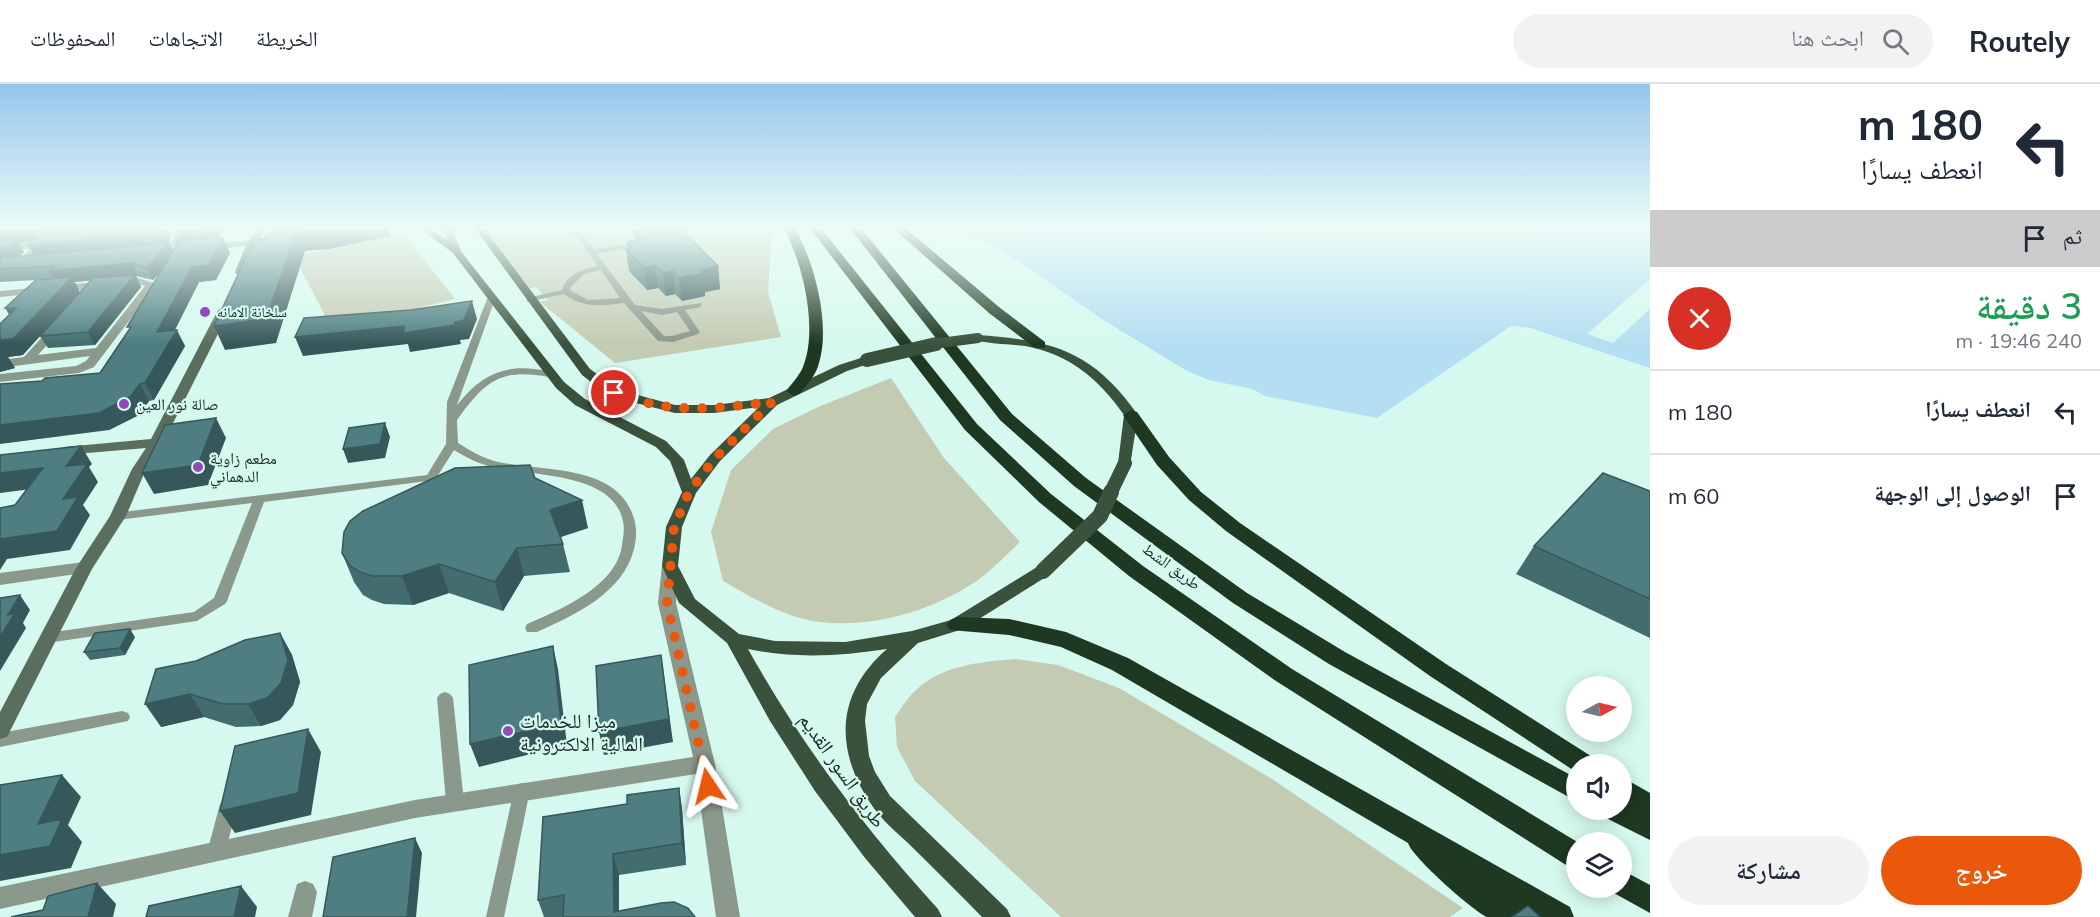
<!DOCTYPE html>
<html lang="ar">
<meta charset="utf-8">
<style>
body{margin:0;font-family:Mulish,"Noto Naskh Arabic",sans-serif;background:#f2f2f3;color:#1f2937;direction:rtl;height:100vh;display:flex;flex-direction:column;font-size:22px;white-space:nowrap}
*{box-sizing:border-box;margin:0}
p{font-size:20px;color:#747a83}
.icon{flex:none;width:33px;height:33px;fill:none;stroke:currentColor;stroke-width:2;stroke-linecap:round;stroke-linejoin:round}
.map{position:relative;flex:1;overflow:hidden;direction:ltr}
.side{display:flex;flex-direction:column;background:#fff;width:450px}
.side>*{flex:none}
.top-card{background:#fff;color:#1f2937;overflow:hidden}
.needle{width:39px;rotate:82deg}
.buttons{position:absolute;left:1566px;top:592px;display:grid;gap:12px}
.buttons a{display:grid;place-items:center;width:66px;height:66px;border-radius:50%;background:#fff;box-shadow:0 3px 15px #0003;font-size:30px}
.pin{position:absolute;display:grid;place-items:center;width:51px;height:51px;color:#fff;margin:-26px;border:3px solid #fff;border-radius:50%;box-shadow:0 2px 6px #0007}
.me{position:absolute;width:66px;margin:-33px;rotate:350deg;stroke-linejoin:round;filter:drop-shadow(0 0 4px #0008)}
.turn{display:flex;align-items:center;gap:21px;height:126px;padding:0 18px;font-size:27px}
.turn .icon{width:78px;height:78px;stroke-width:2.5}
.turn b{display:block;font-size:42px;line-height:51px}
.then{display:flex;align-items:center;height:57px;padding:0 18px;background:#0003;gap:12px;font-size:22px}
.round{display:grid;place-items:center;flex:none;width:63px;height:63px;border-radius:32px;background:#f2f2f3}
.summary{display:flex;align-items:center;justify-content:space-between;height:102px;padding:0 18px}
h1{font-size:36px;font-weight:600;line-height:45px;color:#1e9e55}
.cta{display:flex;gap:12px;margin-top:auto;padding:12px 18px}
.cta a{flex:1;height:69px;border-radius:36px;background:#ea580c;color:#fff;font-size:24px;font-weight:600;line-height:69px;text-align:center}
.cta a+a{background:#f2f2f3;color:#1f2937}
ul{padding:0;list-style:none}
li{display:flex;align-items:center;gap:18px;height:84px;padding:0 18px;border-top:2px solid #e0e1e3}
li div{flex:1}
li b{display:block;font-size:22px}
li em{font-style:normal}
header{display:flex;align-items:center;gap:36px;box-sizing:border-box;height:84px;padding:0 30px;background:#fff;border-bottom:2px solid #e0e1e3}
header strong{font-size:28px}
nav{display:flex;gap:33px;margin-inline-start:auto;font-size:21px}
.search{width:420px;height:54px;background:#f2f2f3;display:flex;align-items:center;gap:15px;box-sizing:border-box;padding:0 21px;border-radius:33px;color:#747a83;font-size:22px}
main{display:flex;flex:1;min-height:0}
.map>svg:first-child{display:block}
.green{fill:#c4cbb3}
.water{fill:#b4def2}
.pier{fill:#d5f9ee}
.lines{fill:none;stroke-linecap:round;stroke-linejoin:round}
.lane{fill:#8b988c;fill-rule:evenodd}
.street{fill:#8b988c;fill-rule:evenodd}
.secondary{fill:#5b6e5d;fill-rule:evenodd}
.primary{fill:#3a513c;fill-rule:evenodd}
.highway{fill:#1e3821;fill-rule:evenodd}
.primary-bridge-far2{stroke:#3a513c;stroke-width:10}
.primary-bridge-far1{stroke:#3a513c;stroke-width:14}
.primary-bridge{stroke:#3a513c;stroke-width:16}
.wall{fill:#436c6f;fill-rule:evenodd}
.shaded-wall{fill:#37585a}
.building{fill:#4e7e81;stroke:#37585a;stroke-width:1.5}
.route{stroke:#ea580c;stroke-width:10;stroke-dasharray:0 18}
.poi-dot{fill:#9349bc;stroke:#d5f9ee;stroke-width:2}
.labels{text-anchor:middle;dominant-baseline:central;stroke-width:4.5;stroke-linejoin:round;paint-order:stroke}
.far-poi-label{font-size:14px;fill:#1a2824;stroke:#d5f9ee;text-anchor:start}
.poi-label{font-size:16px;fill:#1a2824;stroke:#d5f9ee;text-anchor:start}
.street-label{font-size:16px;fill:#1a2824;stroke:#d5f9ee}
.near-poi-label{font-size:20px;fill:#1a2824;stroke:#d5f9ee;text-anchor:start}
.near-street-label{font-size:20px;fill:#1a2824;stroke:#d5f9ee}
</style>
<header>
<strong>Routely</strong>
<div class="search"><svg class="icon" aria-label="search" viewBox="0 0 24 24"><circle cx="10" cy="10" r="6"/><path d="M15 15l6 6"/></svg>ابحث هنا</div>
<nav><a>الخريطة</a><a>الاتجاهات</a><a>المحفوظات</a></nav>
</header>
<main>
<section class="side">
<div class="top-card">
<div class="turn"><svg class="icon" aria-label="left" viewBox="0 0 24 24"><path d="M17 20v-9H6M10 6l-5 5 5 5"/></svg><div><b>180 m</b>انعطف يسارًا</div></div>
<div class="then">ثم<svg class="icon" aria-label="arrive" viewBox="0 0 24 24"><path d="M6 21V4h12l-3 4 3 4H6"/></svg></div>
</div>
<div class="summary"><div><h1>3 دقيقة</h1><p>240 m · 19:46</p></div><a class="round" style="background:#d93025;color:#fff"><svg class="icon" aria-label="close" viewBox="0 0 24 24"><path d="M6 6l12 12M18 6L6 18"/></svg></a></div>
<ul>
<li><svg class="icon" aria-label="left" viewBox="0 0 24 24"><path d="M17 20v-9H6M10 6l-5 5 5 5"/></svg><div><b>انعطف يسارًا</b></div><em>180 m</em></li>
<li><svg class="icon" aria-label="arrive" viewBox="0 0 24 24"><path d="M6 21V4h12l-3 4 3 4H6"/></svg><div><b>الوصول إلى الوجهة</b></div><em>60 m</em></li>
</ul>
<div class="cta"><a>خروج</a><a>مشاركة</a></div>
</section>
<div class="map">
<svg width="1650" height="833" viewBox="0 0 1650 833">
<rect width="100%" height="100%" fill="#d5f9ee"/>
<path class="green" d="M484,143H768L772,148L768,208L781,253L615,279L540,218L548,216L536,203L527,205Z
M403,149L455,215L332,245L294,172Z
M891,294L944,374L1020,458C1005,472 989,489 972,500C928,528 872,544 820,538C788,535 751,513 723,497L711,448L731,386L773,345L818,323Z
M1016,575L1058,581L1119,604L1272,695L1463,824L1450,833H1061L915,697L897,663L895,633C901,625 907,614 915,607C941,581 981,578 1016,575Z"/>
<path class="water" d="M958,143H1650V284L1530,244L1511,242L1377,334L1265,312L1252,305L1209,296L1187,287L1105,237L1006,169Z"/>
<path class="pier" d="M1650,195V225L1613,259L1587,250Z"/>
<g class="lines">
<path class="lane" d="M495,143H514L481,150L477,148Z
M570,143H578L594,165L644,157V161L597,170L635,221L662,225L701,219V223L685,226L700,248L698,250L673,258L658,257L624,219C603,222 582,224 564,210L527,218V214L562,206C567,190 583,185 598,182ZM601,186L620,214L588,216L570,206V204L584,190ZM641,227L662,231L677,228L690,247L672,252H664Z
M491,212L495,215L457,321C484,287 510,278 552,288L554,290L549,293C500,284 485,297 457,336L458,359C469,366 481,373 494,377C537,388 613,379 632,429C637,440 637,453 634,465C623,509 575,531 537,548H527L525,544L527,540C560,526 617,502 622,461C623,454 625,444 623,438C615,389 533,392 496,384C481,381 467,374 454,366L435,396L264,418L227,517L225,520L197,537L47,559L42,558L40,554L42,550L47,549L194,528L214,514L252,419L118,436L114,435L112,432L114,429L427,391L446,360L447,318L487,215Z
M445,608L450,610L453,614L464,718L461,723L455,725L449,723L446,718L437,614L440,610Z
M122,627L128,629L130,633L128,637L0,663V649Z
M522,699L528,701L530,706L504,833H486L514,706L516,701Z
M229,713L235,715L238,720L226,765L223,771L217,773L211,771L208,765L220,720L223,715Z"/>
<path class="street" d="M161,146H180L185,149L175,169L167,167L174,152L158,151V147Z
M252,156L257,159L255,161L208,166L203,163L208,160Z
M39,158L42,159V163L20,183L15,180L30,165L0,167V161Z
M138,194L157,200L94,283L79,289L0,298V290L76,282L86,277L90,272L0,284V276L24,273L53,241L57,240L63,243L38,271L96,264L145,202L138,200L0,213V207Z
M670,477L676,478L678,482L676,519L715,680L740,833H716L696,690L415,734L0,825V803L415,716L693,673L658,519L662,482L664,478Z
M84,478L90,480L92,484L90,488L0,501V489Z
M305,797L313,800L317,808L312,833H288L297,800Z"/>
<path class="secondary" d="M259,143H268L257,159L245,188L236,190L235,188L247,159Z
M442,143H452L461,167L459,169L451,167Z
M224,223L230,226L163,359L146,385L126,432L92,485L7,653L0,655V628L76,484L110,432L132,385L146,364L64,371L57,367L64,363L151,355L218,226Z"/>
<path class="primary" d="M418,143H429L459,165L564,298L585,315L666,357L684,376L691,395L710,371L759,323L714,329H675L609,312L582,291L474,143H483L590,285L619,306L675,321H714L769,314L839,281L867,272L871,273V279L847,287L777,321L720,377L696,409L682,443L678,482L695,515L739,550L775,557L845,558L912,547L951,536L1037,483H1049L1051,487L1049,491L963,545L918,559L881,594L867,620L865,637L869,672L875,688L890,712L1007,825L1011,833H982C958,808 933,784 908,759C896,748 882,736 873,723C834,667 835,610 887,565C841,572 795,575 748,565C801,660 865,745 938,825L942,833H915L865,774L815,707L770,637L727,559L679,519L662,482L666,443L682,408L670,377L656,363L575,321L556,304L453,169Z
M978,251C1053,256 1093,267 1138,331L1130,382L1125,383L1118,379L1124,331C1099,295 1069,270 1025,262C1008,260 990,260 974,256L972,254Z"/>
<path class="highway" d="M783,143H794C814,176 831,240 819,279C816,291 807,301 799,310L794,312L786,307C793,298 801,290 804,280C818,242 802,176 783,143Z
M809,143H820L977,340L1051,410L1143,482L1292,585L1579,759L1576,784L1566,781L1276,597L1129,492L1039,418L965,346Z
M849,143H860L1012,330L1086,394L1247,509L1345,568L1576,694V717L1329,580L1233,519L1074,402L1000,336Z
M892,143H904L999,223L1045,258V264H1035L989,229Z
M1131,326L1137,328L1169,373L1201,408L1240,439L1446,580L1594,674L1597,681H1576V688L1430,592L1226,447L1189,416L1157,381L1123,331Z
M957,533L1009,535L1066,548L1128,574L1570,823L1574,833H1533L1523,827L1525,833C1515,833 1497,833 1487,833C1472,826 1413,774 1408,759L1112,586L1061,563L1009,551L950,546L946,541L950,536Z
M1622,693L1650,709V756L1606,734L1602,726H1622Z
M1622,786L1650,801V829L1612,808L1610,804H1622Z"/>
<path class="primary-bridge-far2" d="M925,261L978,254"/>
<path class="primary-bridge-far1" d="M867,276L936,260
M1110,410L1125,379"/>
<path class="primary-bridge" d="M1043,487L1100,432L1111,408"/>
</g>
<path class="wall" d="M0,143H165L171,154L169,159L173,167L177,161L175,156H181L179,144L173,143H224L218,155L230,169L216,196L199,198L175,246L185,262L154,316L149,317L139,331L109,346L42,297L100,289L128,247L161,187L153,196L136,192L141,203L95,261L48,264L40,252L91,196L75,198L23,271L8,273L15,284L0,288L9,231L36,196L0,198ZM31,158L34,171L18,173L24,168L19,159Z
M634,147L718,182L720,205L705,208V212L682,217L675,210L666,212L658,204L647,206L629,187L626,165H628L627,158L635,156Z
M535,394L588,444L561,453L563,460L570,488L524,492L503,527L449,509L413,521L384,520L372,516L363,511L354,498L342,469Z
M1650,407V554L1516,490L1534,462Z
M280,549L292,571L300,598L293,621L280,636L261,642L236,643L204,633L161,643L196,577Z
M135,553L125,571L90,576L84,568Z
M679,704L682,725L686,781L619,791V827L695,833H544L538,816L627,720Z"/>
<path class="shaded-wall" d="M89,143H157L95,155Z
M165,143L171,154L168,161L169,159L175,171L153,196L147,184L167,162L35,173L28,161Z
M213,143H224L217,157L183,160L177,148Z
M323,143H388L390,152L329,165L305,167L276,259L225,266L214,242L297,146Z
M37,146L44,157L19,159L24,168L16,175L0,177V148Z
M223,154L230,169L216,196L199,198L165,265L157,248L192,183Z
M132,179L138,192H136L141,203L95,261L88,248L135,192L75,198L80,208L23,271L8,273L15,284L0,288V256L57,199L50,187Z
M655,181L658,204L647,206L644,184Z
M718,182L720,205L705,208V212L682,217L679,194L700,186Z
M673,187L675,210L666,212L663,189Z
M472,217L477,235L469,255L460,256L461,260L410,268L408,260L303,272L295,253L404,242L455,238Z
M5,224H16L15,240Z
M177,246L185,262L154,316L145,299Z
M140,300L149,317L139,331L109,346L0,360V341Z
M216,334L226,354L208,401L154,410L142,389Z
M385,339L390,353L385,374L348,379L343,365Z
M81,362L92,380L89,383L98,398L83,421L90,431L70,466L7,475L0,486V455L63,415L66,382Z
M43,384L55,402L0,409V389Z
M582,416L588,444L557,454L550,426Z
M517,464L524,492L503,527L495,498Z
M439,480L449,509L413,521L402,492Z
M20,511L30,526L23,539L26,544L0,587V553L8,531Z
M130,545L135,553L125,571L120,564Z
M280,549L292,571L300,598L293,621L280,636L261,642L248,620Z
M553,562L558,585L567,661L479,683L470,660Z
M661,571L673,658L604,671L599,648Z
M190,610L204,633L161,643L145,620Z
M308,645L321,668L311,731L235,749L220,727Z
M62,691L81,713L68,741L82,758L71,784L0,797V771L38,740Z
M679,704L682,725L686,781L682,759Z
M415,754L422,769L416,833H407Z
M613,770L619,791V833L614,828Z
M97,799L116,820L113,833H88Z
M241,802L257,823L255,833H234Z"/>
<path class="building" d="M0,143H89L96,147L165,143L162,150L28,161L37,153V146L0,148Z
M180,143H213L212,145L177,148Z
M278,143H323L297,146L266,235L214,242L254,156L264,155L266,150Z
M655,143H679L718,182L700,186L703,189L679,194L673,187L663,189L655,181L644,184L626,165L633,164L627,158L641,155L634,147Z
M223,154L209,181L192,183L157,248L177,246L145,299L140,300L130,313L99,329L0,341V300L42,297L45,294L100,289L131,243H127L178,159L175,156Z
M17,156L9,163L0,164V157Z
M169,159L147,184L132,179L50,187L55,182L0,185V174Z
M135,191L88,248L40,252L93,194Z
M72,193L13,255L0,256V240L16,224H5L36,196Z
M472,217L464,236L455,238V241L404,249V242L295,253L304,234L411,226Z
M216,334L198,381L142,389L165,341Z
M385,339L380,360L343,365L349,344Z
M81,362L66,382L87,380L63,415L78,413L57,447L0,455V424L15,421L43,384L0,389V371Z
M530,381L535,394L582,416L550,426L563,460L517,464L495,498L439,480L402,492H372L360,488L350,482L342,469L344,448L350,437L363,427L455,384Z
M1603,389L1650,407V515L1534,462Z
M20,511L8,531L15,529L0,553V514Z
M130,545L120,564L84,568L95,549Z
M280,549L288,576L281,599L267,614L248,620H223L190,610L145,620L156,585L196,577L245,556Z
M553,562L561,639L470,660L469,581Z
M661,571L669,635L599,648L596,582Z
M308,645L298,709L220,727L235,662Z
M62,691L38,740L62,735L50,762L0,771V701Z
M679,704L682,759L613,770L614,828L661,819L674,818L688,824L695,833H563L564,811L538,816L543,733L627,720V711Z
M415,754L407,833H323L333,773Z
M97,799L88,833H11L43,826L48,812Z
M241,802L234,833H146L149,822Z
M1528,822L1540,833H1512Z"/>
<linearGradient id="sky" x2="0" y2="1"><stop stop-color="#93c5ec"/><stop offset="0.55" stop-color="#ecfcf7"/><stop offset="1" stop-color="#ecfcf7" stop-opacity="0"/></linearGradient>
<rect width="1650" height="260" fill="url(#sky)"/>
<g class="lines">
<path class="route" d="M614,309C674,331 710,325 772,318L715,374L689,408L674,443L667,519L708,702"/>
</g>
<g class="poi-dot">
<circle cx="205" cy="228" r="6"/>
<circle cx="124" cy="320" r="6"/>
<circle cx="198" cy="383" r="6"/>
<circle cx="508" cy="647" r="6"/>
</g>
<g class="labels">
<g class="far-poi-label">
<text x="217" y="228">سلخانة الامانه</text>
</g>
<g class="poi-label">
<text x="136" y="320">صالة نور العين</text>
<text x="210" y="374">مطعم زاوية<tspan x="210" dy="18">الدهماني</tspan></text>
</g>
<g class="street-label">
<text transform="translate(1172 482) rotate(36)">طريق الشط</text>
</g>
<g class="near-poi-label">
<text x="520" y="636">ميزا للخدمات<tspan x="520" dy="23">المالية الالكترونية</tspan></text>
</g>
<g class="near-street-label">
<text transform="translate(843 686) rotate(55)">طريق السور القديم</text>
</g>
</g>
</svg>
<div class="buttons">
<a><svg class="needle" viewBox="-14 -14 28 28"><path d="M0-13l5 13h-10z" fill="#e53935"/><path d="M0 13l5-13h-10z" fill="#747a83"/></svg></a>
<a><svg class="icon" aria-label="sound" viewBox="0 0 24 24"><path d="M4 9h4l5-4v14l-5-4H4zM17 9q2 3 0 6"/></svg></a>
<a><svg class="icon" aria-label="layers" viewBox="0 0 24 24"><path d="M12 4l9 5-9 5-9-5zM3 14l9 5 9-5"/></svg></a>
</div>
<div class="pin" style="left:614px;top:309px;background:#d93025"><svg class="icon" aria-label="arrive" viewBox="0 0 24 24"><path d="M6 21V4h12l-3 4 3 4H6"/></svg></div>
<svg class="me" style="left:708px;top:702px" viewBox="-20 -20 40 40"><path d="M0-17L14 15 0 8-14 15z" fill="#ea580c" stroke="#fff" stroke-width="4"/></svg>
</div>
</main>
